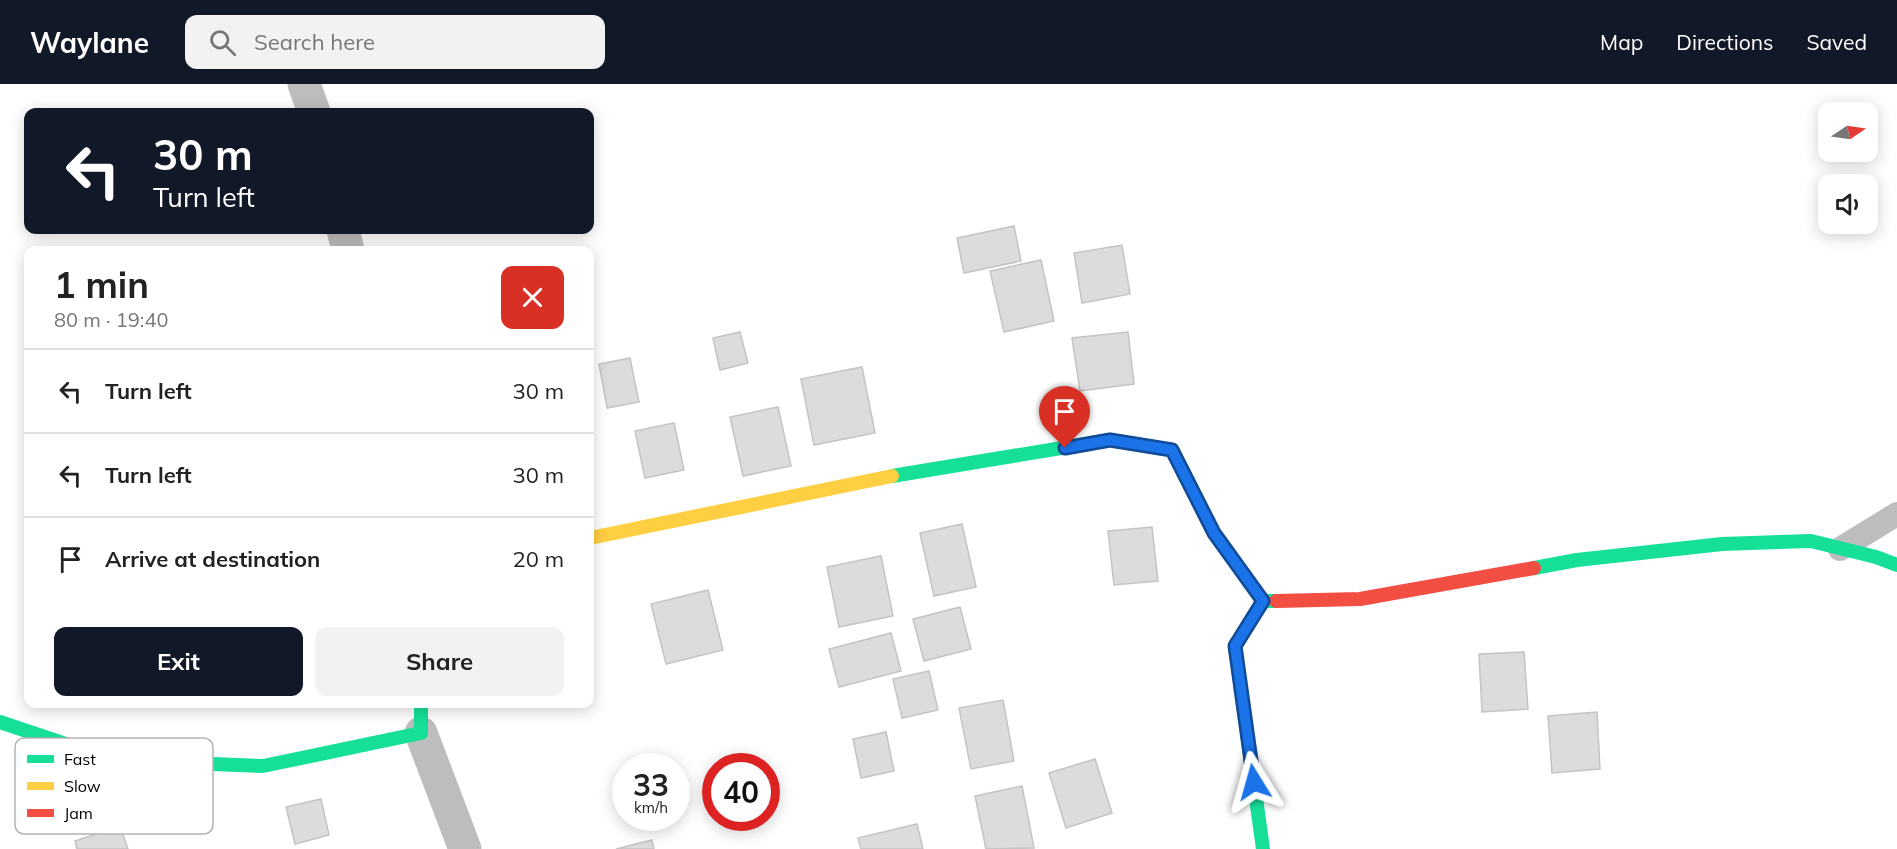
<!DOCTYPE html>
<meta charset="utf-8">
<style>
body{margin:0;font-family:Mulish,sans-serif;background:#f2f2f2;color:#222;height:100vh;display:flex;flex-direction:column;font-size:22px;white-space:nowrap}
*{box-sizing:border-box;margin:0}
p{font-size:20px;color:#767676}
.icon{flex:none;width:33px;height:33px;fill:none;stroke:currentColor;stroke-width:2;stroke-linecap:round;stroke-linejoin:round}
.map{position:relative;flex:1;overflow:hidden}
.sheet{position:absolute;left:24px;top:162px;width:570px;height:462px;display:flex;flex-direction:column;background:#fff;border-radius:12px;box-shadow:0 3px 15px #0003}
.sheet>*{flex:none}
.guide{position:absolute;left:24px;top:24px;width:570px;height:126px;border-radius:12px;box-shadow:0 3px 15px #0003;background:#111827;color:#fff;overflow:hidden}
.needle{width:39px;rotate:77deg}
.controls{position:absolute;left:1818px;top:18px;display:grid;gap:12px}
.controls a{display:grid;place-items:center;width:60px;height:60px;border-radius:12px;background:#fff;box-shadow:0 3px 15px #0003;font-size:30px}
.speed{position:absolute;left:612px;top:669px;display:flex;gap:12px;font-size:30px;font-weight:700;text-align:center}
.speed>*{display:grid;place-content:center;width:78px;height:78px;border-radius:50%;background:#fff;box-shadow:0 3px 15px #0003;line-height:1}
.speed small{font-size:15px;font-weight:400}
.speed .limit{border:9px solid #d22;background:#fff;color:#111}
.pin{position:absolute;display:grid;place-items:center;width:51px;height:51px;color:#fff;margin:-62px -26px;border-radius:50% 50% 50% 0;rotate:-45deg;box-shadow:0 0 6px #0007}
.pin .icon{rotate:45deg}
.me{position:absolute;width:66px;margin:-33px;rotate:352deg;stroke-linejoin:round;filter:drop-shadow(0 0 4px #0008)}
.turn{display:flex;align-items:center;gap:21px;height:126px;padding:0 30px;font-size:27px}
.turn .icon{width:78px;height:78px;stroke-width:2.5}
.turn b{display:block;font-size:42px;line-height:51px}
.round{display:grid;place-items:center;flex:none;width:63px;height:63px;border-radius:12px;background:#f2f2f2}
.summary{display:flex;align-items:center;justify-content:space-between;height:102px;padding:0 30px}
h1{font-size:36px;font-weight:700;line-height:45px}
.button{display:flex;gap:12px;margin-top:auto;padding:12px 30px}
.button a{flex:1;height:69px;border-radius:12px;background:#111827;color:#fff;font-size:24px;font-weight:700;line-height:69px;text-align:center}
.button a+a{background:#f2f2f2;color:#222}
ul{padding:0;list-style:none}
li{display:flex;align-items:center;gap:18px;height:84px;padding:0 30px;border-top:2px solid #e0e0e0}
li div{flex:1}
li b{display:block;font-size:22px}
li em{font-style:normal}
header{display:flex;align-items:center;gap:36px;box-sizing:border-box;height:84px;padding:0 30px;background:#111827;color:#fff}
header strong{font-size:28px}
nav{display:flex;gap:33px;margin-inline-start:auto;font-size:21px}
.search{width:420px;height:54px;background:#f2f2f2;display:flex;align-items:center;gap:15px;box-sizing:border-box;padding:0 21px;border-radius:12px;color:#767676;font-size:22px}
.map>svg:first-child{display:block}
.building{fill:#dcdcdc;stroke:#c4c4c4;stroke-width:1.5}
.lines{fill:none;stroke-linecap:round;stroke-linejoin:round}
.lane{stroke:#bdbdbd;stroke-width:24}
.street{stroke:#bdbdbd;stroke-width:33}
.fast{stroke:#16e098;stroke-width:14}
.slow{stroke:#ffcf43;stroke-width:14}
.jam{stroke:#f24e42;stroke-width:14}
.route-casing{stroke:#114b97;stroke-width:15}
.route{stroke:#1a73e8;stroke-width:10}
.key{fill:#fff;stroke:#b2b2b2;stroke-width:1.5}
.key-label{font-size:16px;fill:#000}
</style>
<header>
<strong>Waylane</strong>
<div class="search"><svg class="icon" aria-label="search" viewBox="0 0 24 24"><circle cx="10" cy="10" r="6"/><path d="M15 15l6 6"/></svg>Search here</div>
<nav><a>Map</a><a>Directions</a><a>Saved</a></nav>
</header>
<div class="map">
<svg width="1897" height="765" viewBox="0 0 1897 765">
<rect width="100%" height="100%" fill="#fff"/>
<path class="building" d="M1014,142L1021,177L964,189L957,154Z
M1122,161L1130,210L1082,219L1074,169Z
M1041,176L1054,237L1004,248L990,187Z
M740,248L748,279L720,286L713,254Z
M1128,248L1134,300L1080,307L1072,254Z
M630,274L639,318L607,324L599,280Z
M862,283L875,349L814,361L801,295Z
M778,323L791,382L743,392L730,333Z
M674,339L684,386L645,394L635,347Z
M962,440L976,503L934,512L920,449Z
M1152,443L1158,497L1114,501L1108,447Z
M881,472L893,532L839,543L827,483Z
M708,506L723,566L666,580L651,520Z
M960,523L971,565L924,577L913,535Z
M891,549L901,587L839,603L829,565Z
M1524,568L1528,625L1482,628L1479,570Z
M929,587L938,626L902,634L893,595Z
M1003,616L1014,677L971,685L959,624Z
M1597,628L1600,685L1552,689L1548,632Z
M886,648L894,687L861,694L853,655Z
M1095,675L1112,729L1066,744L1049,689Z
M1022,702L1034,764L986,765L975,712Z
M321,715L329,751L295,760L286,723Z
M917,740L923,765H861L858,754Z
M120,742L128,765H77L75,757Z
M652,756L654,765H616Z"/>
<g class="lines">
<path class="lane" d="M1840,465L1897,430"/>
<path class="street" d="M304,0L314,28
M343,146L348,166
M421,649L465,765"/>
<path class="fast" d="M892,392L1110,356L1172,366L1214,449L1263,517H1276
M1534,484L1577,476L1722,460L1811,457L1876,473L1897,481
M1263,517L1235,562L1263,765
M0,638L113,676L263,682L421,649V620"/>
<path class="slow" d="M590,454L892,392"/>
<path class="jam" d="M1276,517L1360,515L1534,484"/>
</g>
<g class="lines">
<g class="route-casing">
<path id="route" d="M1065,364L1110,356L1172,366L1214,449L1263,517L1235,562L1254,698"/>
</g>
<use href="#route" class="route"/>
</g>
<rect x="15" y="654" width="198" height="96" rx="9" class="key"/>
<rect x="27" y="671" width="27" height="8" fill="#16e098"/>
<rect x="27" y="698" width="27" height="8" fill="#ffcf43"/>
<rect x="27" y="725" width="27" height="8" fill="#f24e42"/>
<g class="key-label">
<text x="64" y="681">Fast</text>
<text x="64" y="708">Slow</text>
<text x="64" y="735">Jam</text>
</g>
</svg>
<div class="controls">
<a><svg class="needle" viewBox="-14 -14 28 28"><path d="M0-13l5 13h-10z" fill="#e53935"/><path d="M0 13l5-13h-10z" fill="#767676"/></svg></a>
<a><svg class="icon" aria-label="sound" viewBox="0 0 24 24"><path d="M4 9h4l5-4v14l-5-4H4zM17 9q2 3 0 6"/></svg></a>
</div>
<div class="speed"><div>33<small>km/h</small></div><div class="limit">40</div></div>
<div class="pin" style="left:1065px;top:364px;background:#d93025"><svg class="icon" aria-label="arrive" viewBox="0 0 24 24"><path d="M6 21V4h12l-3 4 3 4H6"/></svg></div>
<svg class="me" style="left:1254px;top:698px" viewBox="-20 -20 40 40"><path d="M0-17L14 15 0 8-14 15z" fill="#1a73e8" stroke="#fff" stroke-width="4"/></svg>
<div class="guide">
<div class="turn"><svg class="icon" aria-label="left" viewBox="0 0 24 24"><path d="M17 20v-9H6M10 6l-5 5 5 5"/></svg><div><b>30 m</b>Turn left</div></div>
</div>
<section class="sheet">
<div class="summary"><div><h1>1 min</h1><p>80 m · 19:40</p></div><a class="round" style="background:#d93025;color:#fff"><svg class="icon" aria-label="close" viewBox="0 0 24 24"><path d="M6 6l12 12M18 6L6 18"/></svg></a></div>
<ul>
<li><svg class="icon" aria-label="left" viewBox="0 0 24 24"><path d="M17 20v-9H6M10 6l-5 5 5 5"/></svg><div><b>Turn left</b></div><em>30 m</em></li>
<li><svg class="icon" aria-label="left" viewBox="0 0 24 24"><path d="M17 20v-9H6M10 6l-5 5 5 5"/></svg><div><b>Turn left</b></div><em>30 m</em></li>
<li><svg class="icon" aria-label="arrive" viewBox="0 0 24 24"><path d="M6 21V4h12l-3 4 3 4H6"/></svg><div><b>Arrive at destination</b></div><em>20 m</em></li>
</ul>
<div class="button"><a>Exit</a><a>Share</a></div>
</section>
</div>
